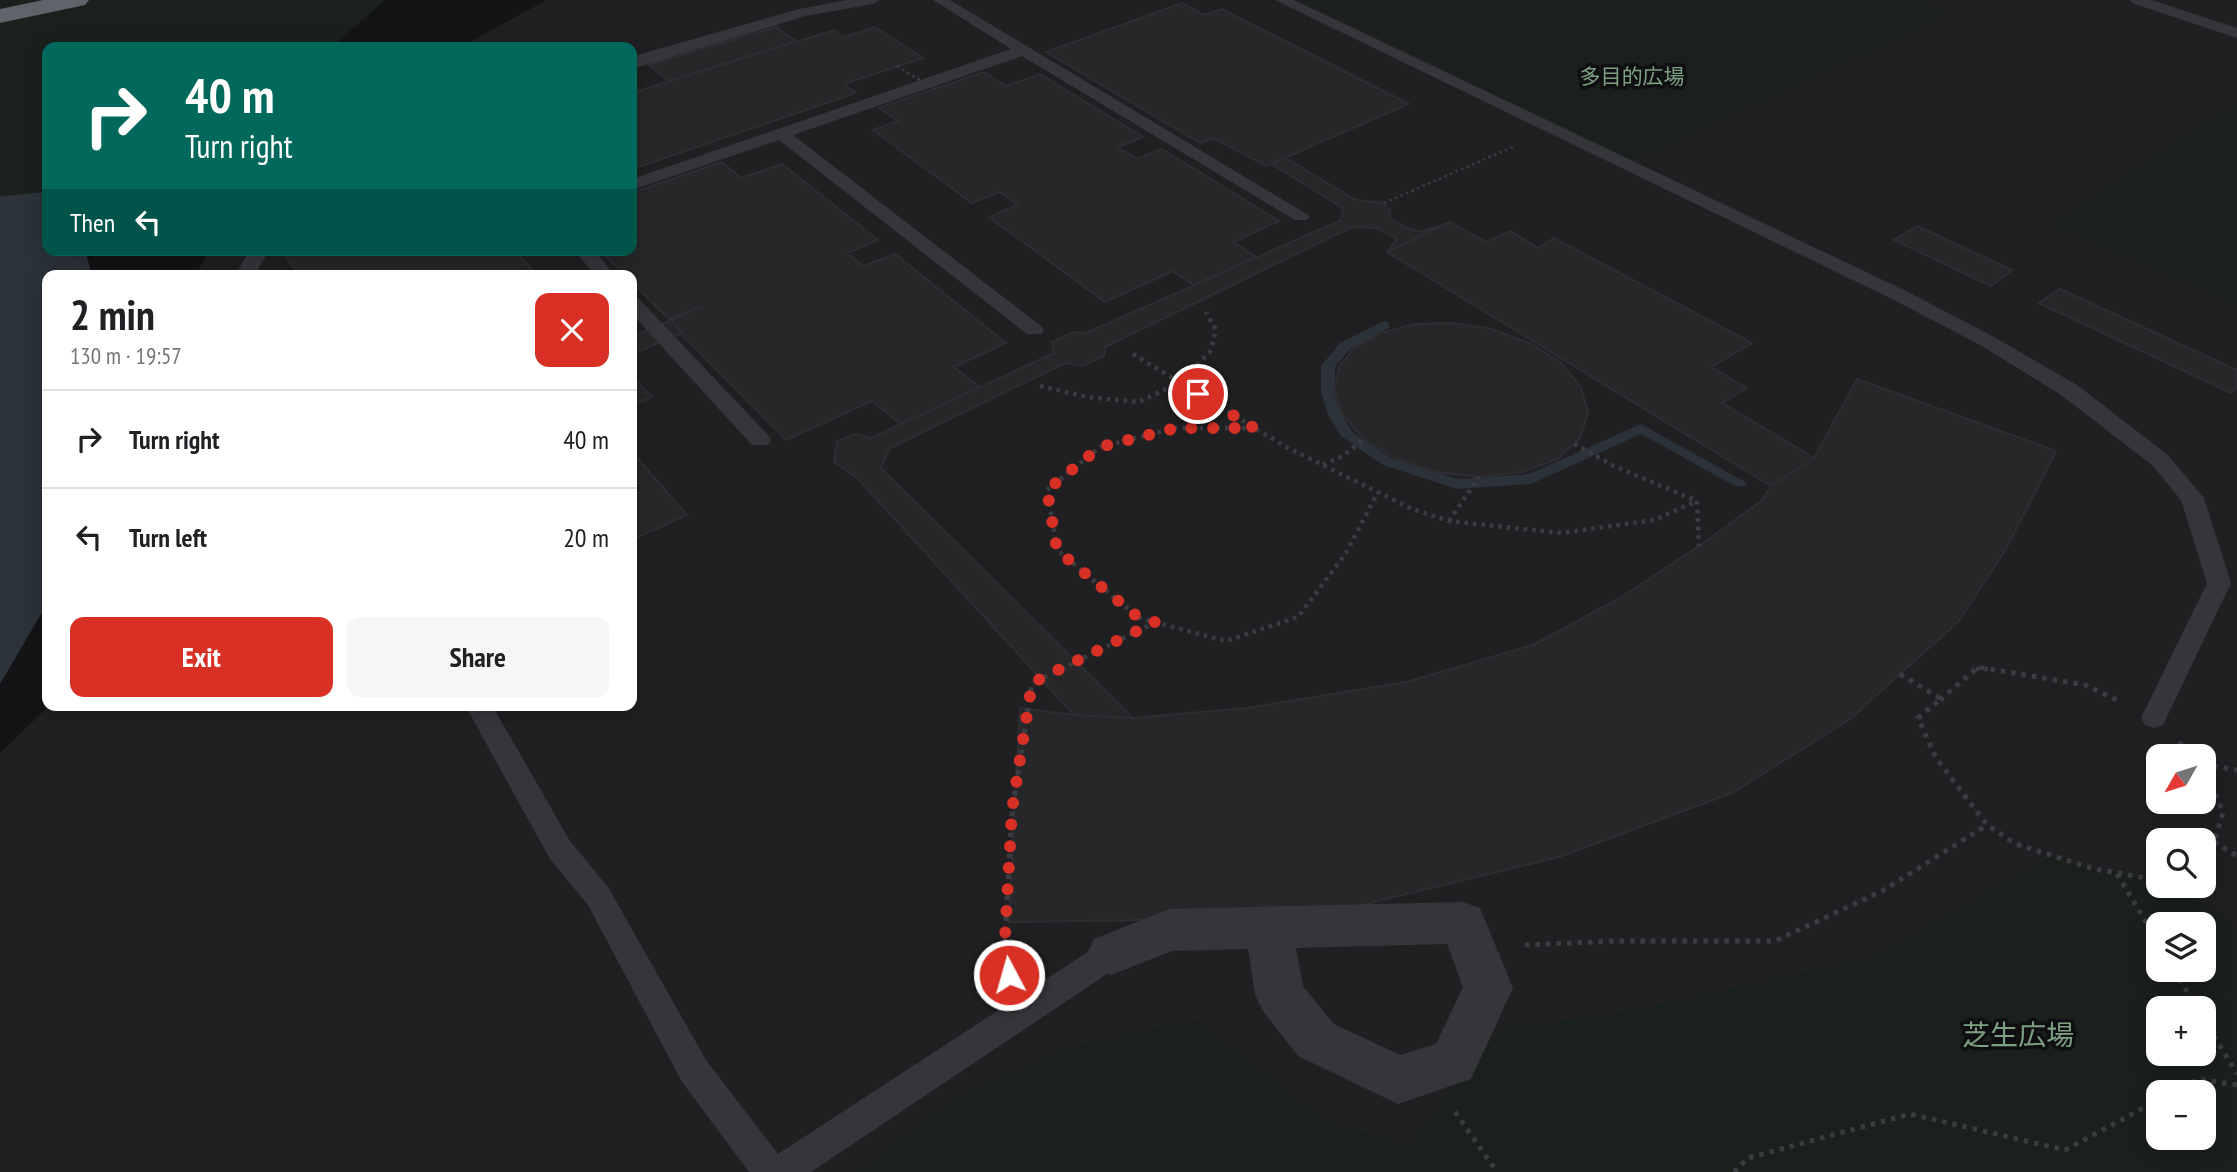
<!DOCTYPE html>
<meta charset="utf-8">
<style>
body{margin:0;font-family:"PT Sans Narrow","Noto Sans JP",sans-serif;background:#f6f6f6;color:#202124;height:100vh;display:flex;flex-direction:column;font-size:26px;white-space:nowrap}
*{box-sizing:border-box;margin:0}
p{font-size:23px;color:#757577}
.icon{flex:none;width:38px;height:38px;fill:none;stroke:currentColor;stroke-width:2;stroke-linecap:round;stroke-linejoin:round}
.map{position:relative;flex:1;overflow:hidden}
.drawer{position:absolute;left:42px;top:270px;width:595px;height:441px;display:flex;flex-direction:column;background:#fff;border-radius:14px;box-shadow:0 4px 18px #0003}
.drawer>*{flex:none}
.hud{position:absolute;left:42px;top:42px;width:595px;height:214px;border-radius:14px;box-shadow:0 4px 18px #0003;background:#00695c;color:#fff;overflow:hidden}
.needle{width:46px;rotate:231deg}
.buttons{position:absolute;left:2146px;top:744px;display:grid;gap:14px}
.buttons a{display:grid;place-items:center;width:70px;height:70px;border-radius:14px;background:#fff;box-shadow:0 4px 18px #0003;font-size:35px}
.pin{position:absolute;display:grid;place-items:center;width:60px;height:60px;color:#fff;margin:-30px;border:4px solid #fff;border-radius:50%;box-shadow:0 2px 7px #0007}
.me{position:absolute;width:77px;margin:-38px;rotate:354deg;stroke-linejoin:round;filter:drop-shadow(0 0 5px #0008)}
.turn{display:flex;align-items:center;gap:24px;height:147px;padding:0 28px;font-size:32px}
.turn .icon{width:91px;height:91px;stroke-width:2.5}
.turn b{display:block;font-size:49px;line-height:60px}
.then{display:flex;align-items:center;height:66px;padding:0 28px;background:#0003;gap:14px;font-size:26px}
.round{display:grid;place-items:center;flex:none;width:74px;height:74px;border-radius:14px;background:#f6f6f6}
.summary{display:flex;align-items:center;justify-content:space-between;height:119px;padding:0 28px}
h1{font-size:42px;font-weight:700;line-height:52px}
.primary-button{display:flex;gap:14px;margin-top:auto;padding:14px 28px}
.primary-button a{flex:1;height:80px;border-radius:14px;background:#d93025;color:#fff;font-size:28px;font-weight:700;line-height:80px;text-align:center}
.primary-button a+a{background:#f6f6f6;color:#202124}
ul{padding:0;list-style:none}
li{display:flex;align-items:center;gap:21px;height:98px;padding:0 28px;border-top:2px solid #e0e0e0}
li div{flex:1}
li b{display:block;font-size:26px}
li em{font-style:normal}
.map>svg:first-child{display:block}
.built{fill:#202023;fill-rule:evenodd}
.green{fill:#1a201b;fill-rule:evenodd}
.water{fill:#2b3239}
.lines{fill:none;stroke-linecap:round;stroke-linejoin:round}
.stream{fill:#2b3239;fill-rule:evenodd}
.building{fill:#27272a;stroke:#2e2e32;stroke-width:2}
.path-far2{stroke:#3b3c41;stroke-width:2.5;stroke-dasharray:2.5 3.5;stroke-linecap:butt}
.path-far1{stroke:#3b3c41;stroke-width:4.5;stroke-dasharray:3.5 5;stroke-linecap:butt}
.path{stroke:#3b3c41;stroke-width:5;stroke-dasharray:4.5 6;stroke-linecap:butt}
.service{fill:#35363a;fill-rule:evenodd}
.minor{fill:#35363a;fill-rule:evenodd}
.motorway{fill:#61636b;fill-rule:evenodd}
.path-bridge{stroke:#3b3c41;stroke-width:2.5;stroke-dasharray:2.5 3.5;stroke-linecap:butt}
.route{stroke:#d93025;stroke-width:12;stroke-dasharray:0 21.6}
.labels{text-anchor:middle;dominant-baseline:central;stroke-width:7;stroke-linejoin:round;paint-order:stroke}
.far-park-label{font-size:21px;fill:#7da082;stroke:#0f0f11}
.near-park-label{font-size:28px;fill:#7da082;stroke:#0f0f11}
</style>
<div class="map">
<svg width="2237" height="1172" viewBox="0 0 2237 1172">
<rect width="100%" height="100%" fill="#141416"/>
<path class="built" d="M547,0H2237V1172H0V753L50,705H632V275H196L209,250H632V47H460ZM2158,756H2203V802H2158ZM2158,840H2203V886H2158ZM2158,924H2203V970H2158ZM2158,1008H2203V1054H2158ZM2158,1092H2203V1138H2158Z"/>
<path class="green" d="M0,0H385L332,47H47V236L0,256Z
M1302,0H1915L1951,13L1633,160Z
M2237,103V304L2051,224Z
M2052,856L2094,869L2158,880V886H2174L2237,926V1172H859L951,1101L1066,1048L1196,1020L1324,1120L1408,1146L1503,1027L1605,1016L1874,957ZM2158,924H2203V970H2158ZM2158,1008H2203V1054H2158ZM2158,1092H2203V1138H2158Z"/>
<path class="water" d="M47,192V250H85L92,275H47V604L0,684V196Z"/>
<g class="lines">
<path class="stream" d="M1384,321L1389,322V328L1350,349L1335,367V392L1342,415L1353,433L1393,459L1458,479L1529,474L1641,424L1747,483L1745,486H1735L1641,434L1531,484L1457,489L1383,465L1341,436L1328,415L1321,392V366L1340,343Z"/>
</g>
<path class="building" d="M1182,3L1204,15L1222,9L1409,104L1266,166L1213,138L1200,143L1046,52Z
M776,27L796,41L668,81L649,65Z
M875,27L923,58L844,84L856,93L632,169V93L834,30L844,37Z
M984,72L1006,86L1040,74L1143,137L1117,147L1137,159L1162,149L1279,221L1233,242L1256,257L1193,285L1173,271L1105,302L989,217L1018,205L1000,192L972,203L873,130L898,121L879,108Z
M1286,158L1356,200L1384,203L1390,211V218L1407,228L1421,232L1451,222L1387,252L1397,239L1377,228L1352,227L1105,347L1104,356L1083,366L1065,363L890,448L881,468L1133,718L1074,715L857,478L834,462L837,441L855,434L871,438L1054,353L1052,342L1073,332L1086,333L1341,220L1343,208L1272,164Z
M722,162L741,178L782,164L878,240L847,253L863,266L895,254L1006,343L954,367L980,387L901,424L872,401L786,440L685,338L672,320L703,306L669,319L632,282V275H625L600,250H632V193Z
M1451,222L1486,242L1510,231L1538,248L1554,238L1752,343L1711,367L1747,388L1722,403L1814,458L1771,486L1387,252Z
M1917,226L2012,270L1991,286L1894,240Z
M296,250H514L537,275H299L284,254Z
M2060,289L2237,370V388L2231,393L2039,303Z
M672,320L683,333L632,354V337Z
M1452,323L1492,329L1529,343L1560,362L1581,387L1588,413L1580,438L1558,459L1522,472L1479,477L1436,472L1397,459L1364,439L1343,415L1334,391L1339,367L1355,347L1381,333L1414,324Z
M632,376L652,397L632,405Z
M1857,379L2056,451L2006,549L1959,621L1849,720L1732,793L1559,857L1312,917L1009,922L1020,708L1074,715L1133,718L1247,708L1406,682L1533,645L1620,598L1699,546L1761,501L1771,486L1814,458Z
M632,452L687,515L632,540Z"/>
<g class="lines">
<path class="path-far2" d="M1384,203L1515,146"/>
<path class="path-far1" d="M1133,354L1286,447L1412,509L1449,521L1561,533L1654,520L1697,501
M1040,386L1087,397L1139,402L1180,382L1210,352L1216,330L1206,312
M1254,428H1176L1100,447L1047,490L1057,550L1139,618L1226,641L1298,617L1346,553L1378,492
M1574,444L1614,466L1697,501L1699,546
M1323,465L1343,456L1364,439
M1449,521L1479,477
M1061,669L1154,623
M1976,669H1990"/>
<path class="path" d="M1900,674L1941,699L1918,718L1936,758L1987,825L2016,844L2094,869L2158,880
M1940,700L1978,667L2085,685L2121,702
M2179,742L2194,756
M2203,764L2237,770
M2203,765L2223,812L2214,842L2203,850
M2214,842L2237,856
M2117,874L2158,942
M1525,945L1616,941H1775L1882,891L1987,825
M2174,970L2197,1008
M1008,973L1004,955L1012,810L1032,683L1065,667
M2203,1018L2237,1074
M2173,1092L2198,1079L2237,1085
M1455,1112L1497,1172
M1734,1172L1748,1158L1910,1114L2065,1150L2158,1100"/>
<path class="service" d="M847,0H880L873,4L806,16L632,69V58L641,54L799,9Z
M933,0H950L1310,216L1307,220H1295L1022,56L793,135L1041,326L1044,330L1041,334H1027L779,140L632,190V179L1011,49Z
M1275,0H1294L1906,291L1996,338L2077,385L2168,455L2204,498L2231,583L2163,725L2154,728L2145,725L2141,718L2207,583L2181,500L2152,465L2061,395L1982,346L1892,299Z
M2130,0H2152L2237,28V38L2132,3Z
M250,250H269L255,275H235Z
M574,250H594L615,275H595Z
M632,297L639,299L768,435L771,440L768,445H752L632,314Z
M465,705H492L570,841L608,887L706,1060L778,1154L1100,944L1111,940L1122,944L1126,954L1122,964L811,1172H749L682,1082L588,905L550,859Z"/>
<path class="minor" d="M1463,902L1480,908L1513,988L1471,1079L1398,1104L1298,1056L1263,1011L1255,995L1248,949L1172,951L1111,975L1094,969L1087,954L1094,939L1169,909ZM1447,944L1463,987L1436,1044L1400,1055L1334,1024L1303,986L1296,948Z"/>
<path class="motorway" d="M43,0H89L85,5L0,23V9Z"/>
<path class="path-bridge" d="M897,66L934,89
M632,176L645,188"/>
</g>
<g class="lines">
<path class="route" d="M1009,975L1004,955L1012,810L1032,683L1155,622L1139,618L1057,550L1047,490L1100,447L1176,428H1254L1198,394"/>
</g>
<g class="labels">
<g class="far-park-label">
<text x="1632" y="76">多目的広場</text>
</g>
<g class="near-park-label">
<text x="2018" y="1034">芝生広場</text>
</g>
</g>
</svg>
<div class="buttons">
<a><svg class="needle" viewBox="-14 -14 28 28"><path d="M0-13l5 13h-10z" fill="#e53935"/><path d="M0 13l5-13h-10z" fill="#757577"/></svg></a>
<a><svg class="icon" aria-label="search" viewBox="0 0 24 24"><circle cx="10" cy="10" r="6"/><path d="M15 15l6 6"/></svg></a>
<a><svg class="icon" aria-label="layers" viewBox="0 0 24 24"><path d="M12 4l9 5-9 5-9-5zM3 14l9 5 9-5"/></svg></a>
<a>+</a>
<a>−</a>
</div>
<div class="pin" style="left:1198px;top:394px;background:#d93025"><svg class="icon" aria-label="arrive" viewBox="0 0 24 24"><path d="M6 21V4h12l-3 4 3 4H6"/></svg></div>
<svg class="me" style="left:1009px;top:975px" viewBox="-20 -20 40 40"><circle r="17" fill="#d93025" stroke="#fff" stroke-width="3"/><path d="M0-11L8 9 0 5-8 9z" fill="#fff"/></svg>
<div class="hud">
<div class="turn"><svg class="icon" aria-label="right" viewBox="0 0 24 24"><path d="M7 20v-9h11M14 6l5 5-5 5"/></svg><div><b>40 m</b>Turn right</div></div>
<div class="then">Then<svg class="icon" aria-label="left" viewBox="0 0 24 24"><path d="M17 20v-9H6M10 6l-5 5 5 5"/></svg></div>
</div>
<section class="drawer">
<div class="summary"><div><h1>2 min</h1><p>130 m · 19:57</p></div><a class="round" style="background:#d93025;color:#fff"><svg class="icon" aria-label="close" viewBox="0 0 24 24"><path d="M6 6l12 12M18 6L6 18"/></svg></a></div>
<ul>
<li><svg class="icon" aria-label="right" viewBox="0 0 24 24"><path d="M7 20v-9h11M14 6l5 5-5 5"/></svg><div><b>Turn right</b></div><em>40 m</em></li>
<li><svg class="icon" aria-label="left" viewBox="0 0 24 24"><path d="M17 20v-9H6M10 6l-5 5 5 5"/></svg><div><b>Turn left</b></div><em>20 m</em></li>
</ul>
<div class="primary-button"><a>Exit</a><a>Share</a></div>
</section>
</div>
